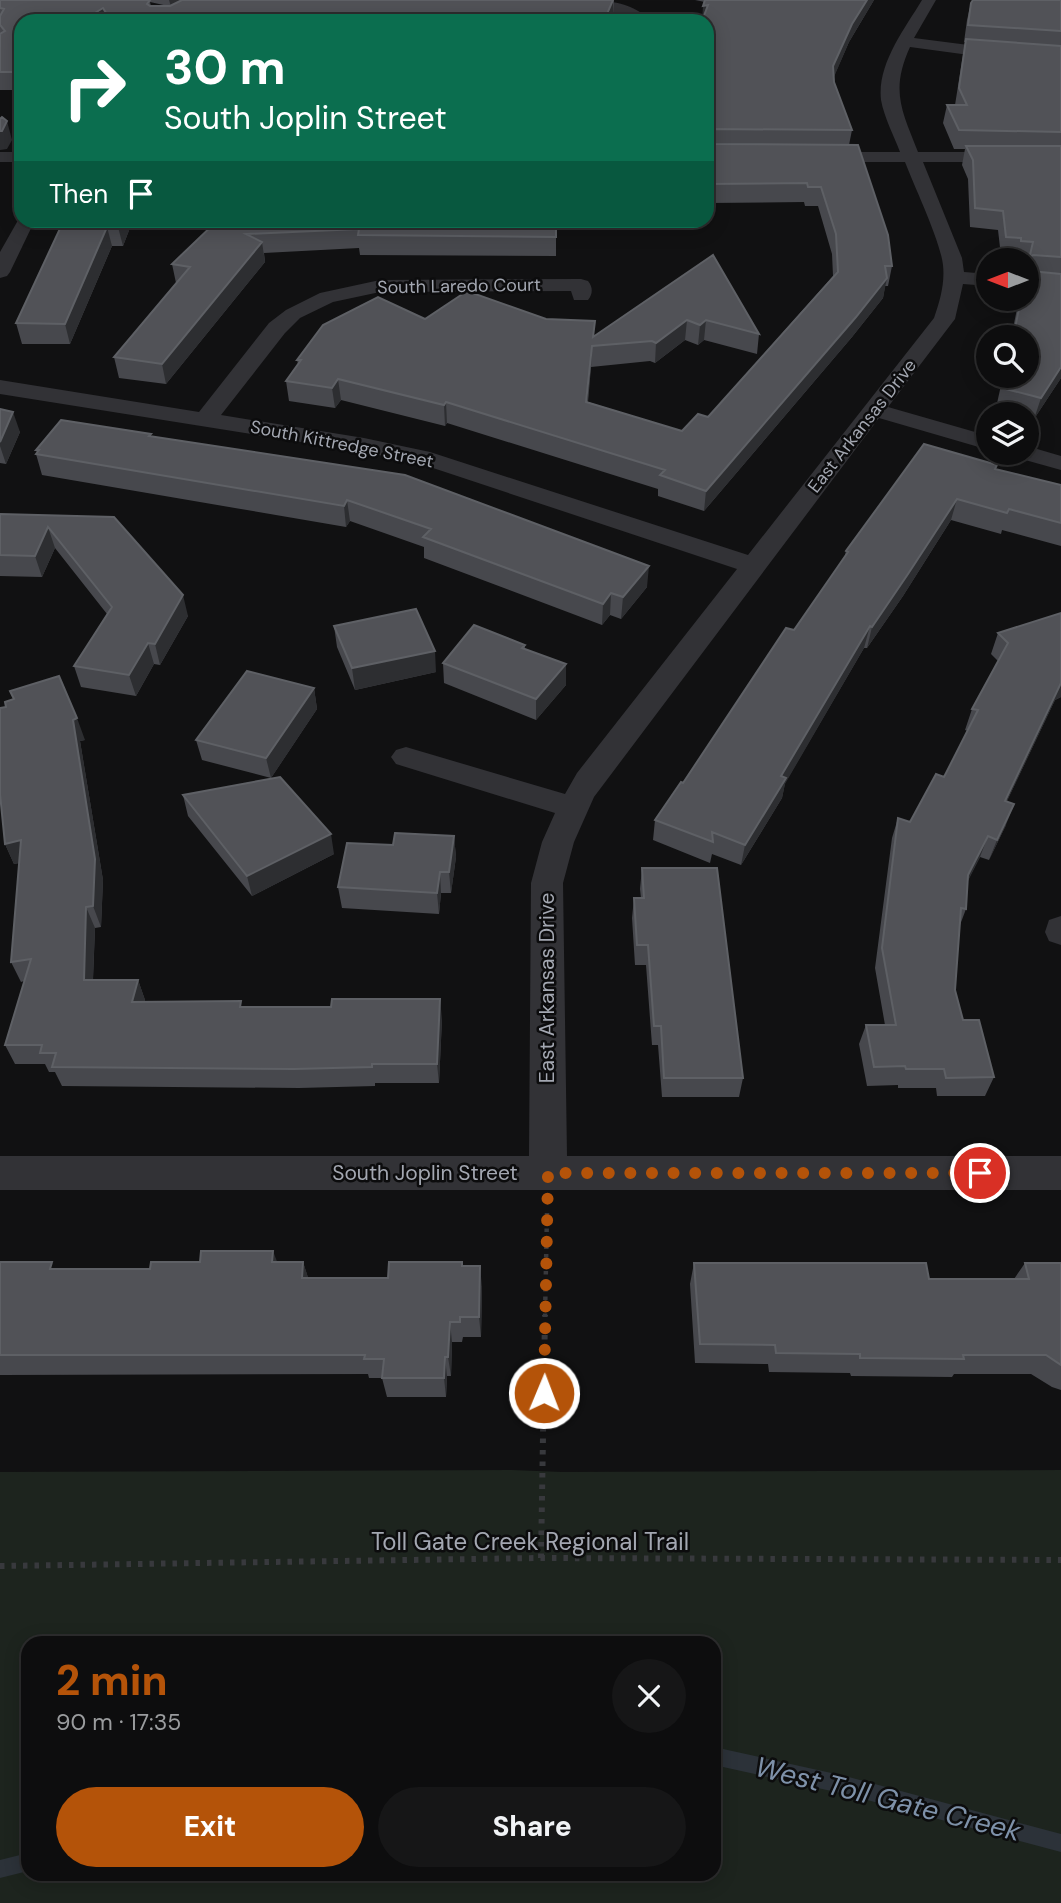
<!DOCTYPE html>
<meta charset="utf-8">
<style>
body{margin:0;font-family:"DM Sans",sans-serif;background:#161617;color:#f1f3f6;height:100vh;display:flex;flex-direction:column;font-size:26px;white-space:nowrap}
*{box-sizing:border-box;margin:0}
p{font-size:23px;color:#9a9c9e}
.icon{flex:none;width:38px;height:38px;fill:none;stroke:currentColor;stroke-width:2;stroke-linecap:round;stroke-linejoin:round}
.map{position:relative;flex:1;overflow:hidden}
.panel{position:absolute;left:21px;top:1636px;width:700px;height:245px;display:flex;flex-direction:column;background:#0d0d0e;border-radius:21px;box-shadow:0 4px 18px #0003,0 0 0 2px #2d2d2e}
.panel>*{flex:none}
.banner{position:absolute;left:14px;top:14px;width:700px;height:214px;border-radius:21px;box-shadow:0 4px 18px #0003,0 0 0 2px #2d2d2e;background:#0b6e4f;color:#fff;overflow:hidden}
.needle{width:46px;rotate:270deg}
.tools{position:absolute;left:976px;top:248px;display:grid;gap:14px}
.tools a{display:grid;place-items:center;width:63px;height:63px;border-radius:50%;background:#0d0d0e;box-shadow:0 4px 18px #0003,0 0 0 2px #2d2d2e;font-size:35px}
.pin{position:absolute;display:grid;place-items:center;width:60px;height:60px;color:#fff;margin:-30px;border:4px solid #fff;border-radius:50%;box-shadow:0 2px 7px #0007}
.me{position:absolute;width:77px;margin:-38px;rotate:1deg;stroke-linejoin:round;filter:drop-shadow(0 0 5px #0008)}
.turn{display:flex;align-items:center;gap:24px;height:147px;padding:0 35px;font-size:32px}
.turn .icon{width:91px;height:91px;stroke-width:2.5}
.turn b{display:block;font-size:49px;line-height:60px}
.then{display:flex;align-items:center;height:66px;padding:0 35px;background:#0003;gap:14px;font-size:26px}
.round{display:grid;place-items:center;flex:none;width:74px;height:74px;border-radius:37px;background:#161617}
.headline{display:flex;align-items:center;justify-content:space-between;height:119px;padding:0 35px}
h1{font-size:42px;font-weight:800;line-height:52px;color:#b45309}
.action{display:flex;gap:14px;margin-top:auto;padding:14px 35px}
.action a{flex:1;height:80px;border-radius:42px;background:#b45309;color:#fff;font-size:28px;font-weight:800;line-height:80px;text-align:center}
.action a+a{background:#161617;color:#f1f3f6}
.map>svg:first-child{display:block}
.green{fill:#1d241e;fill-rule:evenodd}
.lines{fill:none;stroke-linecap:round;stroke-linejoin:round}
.stream{fill:#2c3239;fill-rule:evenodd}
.path-far1{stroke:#38393d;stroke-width:4.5;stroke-dasharray:3.5 5;stroke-linecap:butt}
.path{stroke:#38393d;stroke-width:6;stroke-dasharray:4.5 7;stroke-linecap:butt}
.street{fill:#323236;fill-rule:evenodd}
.wall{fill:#47484d;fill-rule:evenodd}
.shaded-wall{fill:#2d2e31}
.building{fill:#515257;stroke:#5e6065;stroke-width:2}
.route{stroke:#b45309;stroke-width:12;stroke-dasharray:0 21.6}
.labels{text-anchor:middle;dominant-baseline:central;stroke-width:5;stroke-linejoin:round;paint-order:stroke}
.far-street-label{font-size:18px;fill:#a3a7b1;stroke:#0c0c0d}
.street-label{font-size:21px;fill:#a3a7b1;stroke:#0c0c0d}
.near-street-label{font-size:24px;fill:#a3a7b1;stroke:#0c0c0d}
.near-water-label{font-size:28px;font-style:italic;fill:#7e91a9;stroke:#0c0c0d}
</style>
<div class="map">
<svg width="1061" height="1903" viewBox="0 0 1061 1903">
<rect width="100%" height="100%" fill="#111112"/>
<path class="green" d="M512,1470L562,1472L1061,1470V1903H0V1472ZM28,1643H714V1874H28Z"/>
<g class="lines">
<path class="stream" d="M714,1747L845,1776L1061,1834V1852L845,1794L714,1765Z
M28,1853V1871L0,1878V1860Z"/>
<path class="path-far1" d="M545,1317L547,1213"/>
<path class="path" d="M541,1558L545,1315
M0,1566L541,1558L1061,1560"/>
<path class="street" d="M586,0C609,0 634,3 651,21H633Z
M922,0H936L914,38L984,47L1061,51V61L984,57L910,47C890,91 902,111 918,152H1061V162H923L962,258L964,272L989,274V286L963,284L955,319L888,407L989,436V450L879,418L594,797L574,842L563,883L567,1156H1061V1190H0V1156H529L531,883L542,842L555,813L396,764L391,757L396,750L406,747L565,794L577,773L737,569L418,463L364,452L0,394V380L199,412L269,323L286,310L320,293L380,280L581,279L588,281C593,287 593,294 588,300H574L571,291L380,292L333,302L300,318L285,333L221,415L364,438L430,452L748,555L934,318C940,301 945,283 943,265C940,240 915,188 905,162H818L809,157L818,152H900C894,136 884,117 881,100C877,64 904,30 922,0Z
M0,152H21V162H0Z
M21,215V220H35L10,272L7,276L0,278V252Z
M1027,446L1061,456V470L1018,458L1014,453H1027Z
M1061,916V945L1049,941L1045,932L1049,920Z"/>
</g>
<path class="wall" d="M0,0H620H614L613,15L611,21H21V90H0ZM150,2L168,6H151Z
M695,0H874L849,42L834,76V82L852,130L849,145L892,266L888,286H885L883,298L852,337L704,511L658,496V489L447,423L445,426L341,400L335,408L289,401L286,381L298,364L297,360L425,319L594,336L713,255L759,334L757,354L704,340L698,345L685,340L655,363L650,361L591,367L588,402L682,431L708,417L833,276L832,254L818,206H805L804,202L707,203V21H702L705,2Z
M1061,0V378L1034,419L1027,417V415H1020L996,408L1003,376H1027V338H1011L1019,299H1027V261L1016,260L1015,258L1001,256L998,230L970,227L968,179L962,165L965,149H954L943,123L947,105H955L965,42H964L967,20L971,3Z
M64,220H133L123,246H112L70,344H22L16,323Z
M218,220L556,237V256L360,255L359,248L264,253L265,262L166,384L119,378L114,357L176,283L172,264Z
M0,409L20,432L6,464L0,463Z
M151,434V437L647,587L621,619L610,615L602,625L424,558V547L350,521L346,527L42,475L36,454L37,453L36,450Z
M996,470L1061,485V546L1002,530L1001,534L951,520L903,596L867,648H864L785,783L782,798L741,865L712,854L710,863L653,840L655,820L683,783L794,630L844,559L846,551Z
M0,514L114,517L188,616L160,665L154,664L136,696L81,687L74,666L107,614L55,548L42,577L0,576Z
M1061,613V697L1055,700L1007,801L1006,825L989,860L980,857L968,880L966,909L960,925L955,990L963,1020L994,1077L985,1096H937L936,1088H898V1085L867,1086L859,1044L866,1025H885L875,968L892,838L898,818L910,822L944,777L968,731L965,730L972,709L998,661L991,654L998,633Z
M334,626L436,672L355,690L337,647Z
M525,645V649L566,685L536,720L444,683L443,663Z
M314,688L317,709L271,778L202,760L196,740Z
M6,707L85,740L80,741L103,880L101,927L95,928L93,980H138L145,1000V1002L442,1019L439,1083H375V1086L299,1088L62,1086L55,1072H49L45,1064H15L5,1045L24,981L21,982L11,962L19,863L14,864L5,844Z
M183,795L334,854L252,896L188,816Z
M454,836L456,857L451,893H441L439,914L342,908L338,887L393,845Z
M642,868L743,1078L739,1097H662L658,1045H652L646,965H635L632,918L634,898H641L640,889Z
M0,1262L56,1269H150L277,1262H303L308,1278H388L463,1266L482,1287L481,1337H463L462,1342H452L451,1376H447L446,1397H387L382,1378H369L368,1374L0,1375Z
M694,1263L929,1279H1014L1025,1263H1061V1390L1052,1387L1031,1374H954L952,1377L851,1376L850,1373L769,1372L768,1364L695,1363L690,1284Z"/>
<path class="shaded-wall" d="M169,0H186L171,7Z
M613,0V15L611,21H604Z
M867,0H874L849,42L831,84L833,66L852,24Z
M708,5L702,21L703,6Z
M103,8L106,21H82Z
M7,121L12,140L7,149L0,150V131Z
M121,220H133L123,246L118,227Z
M107,227L112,246L70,344L65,324Z
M262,242L265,262L166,384L162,364Z
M887,278L883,298L852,337L704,511L706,491Z
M687,320L685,340L655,363L656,343Z
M706,320L704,340L698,345L700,325Z
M592,346L591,367L585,422L586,402Z
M1061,367V378L1034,419L1041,398Z
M338,379L341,400L335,408L332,388Z
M446,402L447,423L445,426L444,405Z
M13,412L20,432L6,464L0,446V442Z
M957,499L951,520L903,596L867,648L872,627Z
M347,500L350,521L346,527L344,506Z
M48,527L55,548L42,577L35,556Z
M649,566L647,587L621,619L623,597Z
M611,593L610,615L602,625L603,604Z
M183,595L188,616L160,665L155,644Z
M870,626L864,648L785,784L782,798L741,865L745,845L781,776Z
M148,643L154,664L136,696L129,675Z
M435,651L436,672L355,690L352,668Z
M566,664V685L536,720V699Z
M1061,683V697L1055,700L997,822L1005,801Z
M314,688L317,709L271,778L266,758Z
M77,718L85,740L80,741L103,880L101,927L93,906L73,720Z
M1014,804L1006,825L989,860L997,840Z
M331,834L334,854L252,896L247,876Z
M454,836L456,857L451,893L449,872Z
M988,836L980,857L961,895L968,875Z
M21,840L30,861L14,864L5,844Z
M440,872L441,893L439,914L437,893Z
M86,907L95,928L92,1000L84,980Z
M138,980L145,1000L140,1022L132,1002Z
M440,999L442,1019L439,1083L437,1064Z
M273,1251L281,1272L272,1262Z
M303,1262L310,1283L302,1278Z
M480,1266L482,1287L481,1337L479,1317Z
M450,1322L452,1342L451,1376L448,1357Z
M445,1357L447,1376L446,1397L444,1378Z"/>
<path class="building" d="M0,0H150L147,4L150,6H170L182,0H613L604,21H405L406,16L338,18L331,21H134L108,16L103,8L82,21L69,19L67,21H21V72H0V34L5,31L0,25V16L4,9L0,8Z
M705,0H867L852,24L833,66L834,82L852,130L709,129L707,131V21H702L708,5L703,6Z
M973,0H1061V31L968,25L971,3Z
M966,39L1061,46V132L959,130L947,105H967L959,88Z
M2,117L7,121L2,131H0V119Z
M707,136L709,144L858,145L888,235L892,266H885L887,278L856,317L706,491L660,475L665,470L446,402L444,405L338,379L332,388L286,381L301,360H297L323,325L378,297L425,319L467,291L546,319L595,321L593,337L713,255L759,334L706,320L700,325L687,320L656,343L652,341L592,346L586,402L682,431L698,414L708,417L838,272L836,234L821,187H808L807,183L707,184Z
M966,146H1061V257L1033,255L1030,257L1031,271L1061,274V367L1041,398L1002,388L1005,376H1027V338H1013L1021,299H1027V268L1033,242L1021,241V238L1006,237L1003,211L975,208L973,160Z
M64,220H121L118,227H107L65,324L16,323Z
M218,220H556V237L358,235L359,229L246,234L262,242L162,364L114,357L190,267L172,264Z
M0,409L13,412L0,442Z
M61,420L151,434L149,436L405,475L649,566L623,597L611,593L603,604L423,537L431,529L347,500L344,506L36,454L39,450H36Z
M924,444L997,465L995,469L1061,485V523L1009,509L1007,513L957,499L908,574L872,627L870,626L781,776L786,778L745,845L712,832L713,842L655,820L681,782L683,783L786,628L794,630L848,552L846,551Z
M0,514L114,517L183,595L155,644L148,643L129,675L74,666L112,607L48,527L35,556L0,555Z
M416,609L435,651L352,668L334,626Z
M1061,613V683L1005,801L1014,804L997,840L988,836L968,875L966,909L961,908L955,990L963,1020H979L994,1077L946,1078L944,1069H906L905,1066L874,1067L866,1025H896L882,948L898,818L910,822L936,774L944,777L978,710L972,709L1008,643L998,633Z
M474,625L525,645L522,648L566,664L536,699L443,663Z
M247,671L314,688L266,758L196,740Z
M59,676L77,718L73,720L95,859L93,906L86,907L84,980H138L132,1002L241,1001L240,1007H331L332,999H440L437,1064H372V1067L294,1069L52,1067L56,1053H40L42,1045H5L31,959L11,962L21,840L5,844L0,794V708L6,707L5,702L14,699L10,691Z
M280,777L331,834L247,876L183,795Z
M395,833L454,836L449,872H440L437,893L338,887L347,843L393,845Z
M642,868H717L743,1078H664L661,1026H654L648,945H637L634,898H644Z
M201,1251H273L272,1262H303L302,1278H388L389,1262H462V1266H480L479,1317H460V1322H450L448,1357H445L444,1378H382L384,1359H364L365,1355H0V1262H52L50,1269H150L151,1262H200Z
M694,1263H926L929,1279H1029L1025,1263H1061V1365L1046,1355H963L964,1359L860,1358V1354L776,1353L775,1345L700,1344Z"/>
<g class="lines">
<path class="route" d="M544,1393L548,1173H980"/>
</g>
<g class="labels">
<g class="far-street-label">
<text transform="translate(459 286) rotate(-1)">South Laredo Court</text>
<text transform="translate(862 426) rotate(-52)">East Arkansas Drive</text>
<text transform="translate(342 444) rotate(11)">South Kittredge Street</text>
</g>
<g class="street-label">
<text transform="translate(547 988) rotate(-90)">East Arkansas Drive</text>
<text x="425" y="1173">South Joplin Street</text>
</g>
<g class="near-street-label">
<text x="530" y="1541">Toll Gate Creek Regional Trail</text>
</g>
<g class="near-water-label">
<text transform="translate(888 1799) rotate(14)">West Toll Gate Creek</text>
</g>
</g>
</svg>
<div class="tools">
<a><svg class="needle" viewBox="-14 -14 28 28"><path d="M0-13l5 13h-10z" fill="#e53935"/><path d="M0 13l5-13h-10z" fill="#9a9c9e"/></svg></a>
<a><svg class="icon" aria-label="search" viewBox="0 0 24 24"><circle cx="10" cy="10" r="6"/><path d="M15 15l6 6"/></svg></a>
<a><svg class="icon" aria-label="layers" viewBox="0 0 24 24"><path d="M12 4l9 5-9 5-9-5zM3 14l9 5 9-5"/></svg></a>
</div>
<div class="pin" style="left:980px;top:1173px;background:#d93025"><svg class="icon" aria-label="arrive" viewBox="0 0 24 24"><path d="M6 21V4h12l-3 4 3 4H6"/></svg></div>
<svg class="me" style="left:544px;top:1393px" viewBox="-20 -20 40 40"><circle r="17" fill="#b45309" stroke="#fff" stroke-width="3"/><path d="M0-11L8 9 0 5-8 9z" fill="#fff"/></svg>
<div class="banner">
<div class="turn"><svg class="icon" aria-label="right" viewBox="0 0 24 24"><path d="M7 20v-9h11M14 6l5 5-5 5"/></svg><div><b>30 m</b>South Joplin Street</div></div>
<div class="then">Then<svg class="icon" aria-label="arrive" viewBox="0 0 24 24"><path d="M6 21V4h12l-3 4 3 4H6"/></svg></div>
</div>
<section class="panel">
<div class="headline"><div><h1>2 min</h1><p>90 m · 17:35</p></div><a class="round"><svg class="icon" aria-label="close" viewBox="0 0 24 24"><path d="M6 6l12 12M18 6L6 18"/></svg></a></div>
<div class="action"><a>Exit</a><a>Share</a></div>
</section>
</div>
